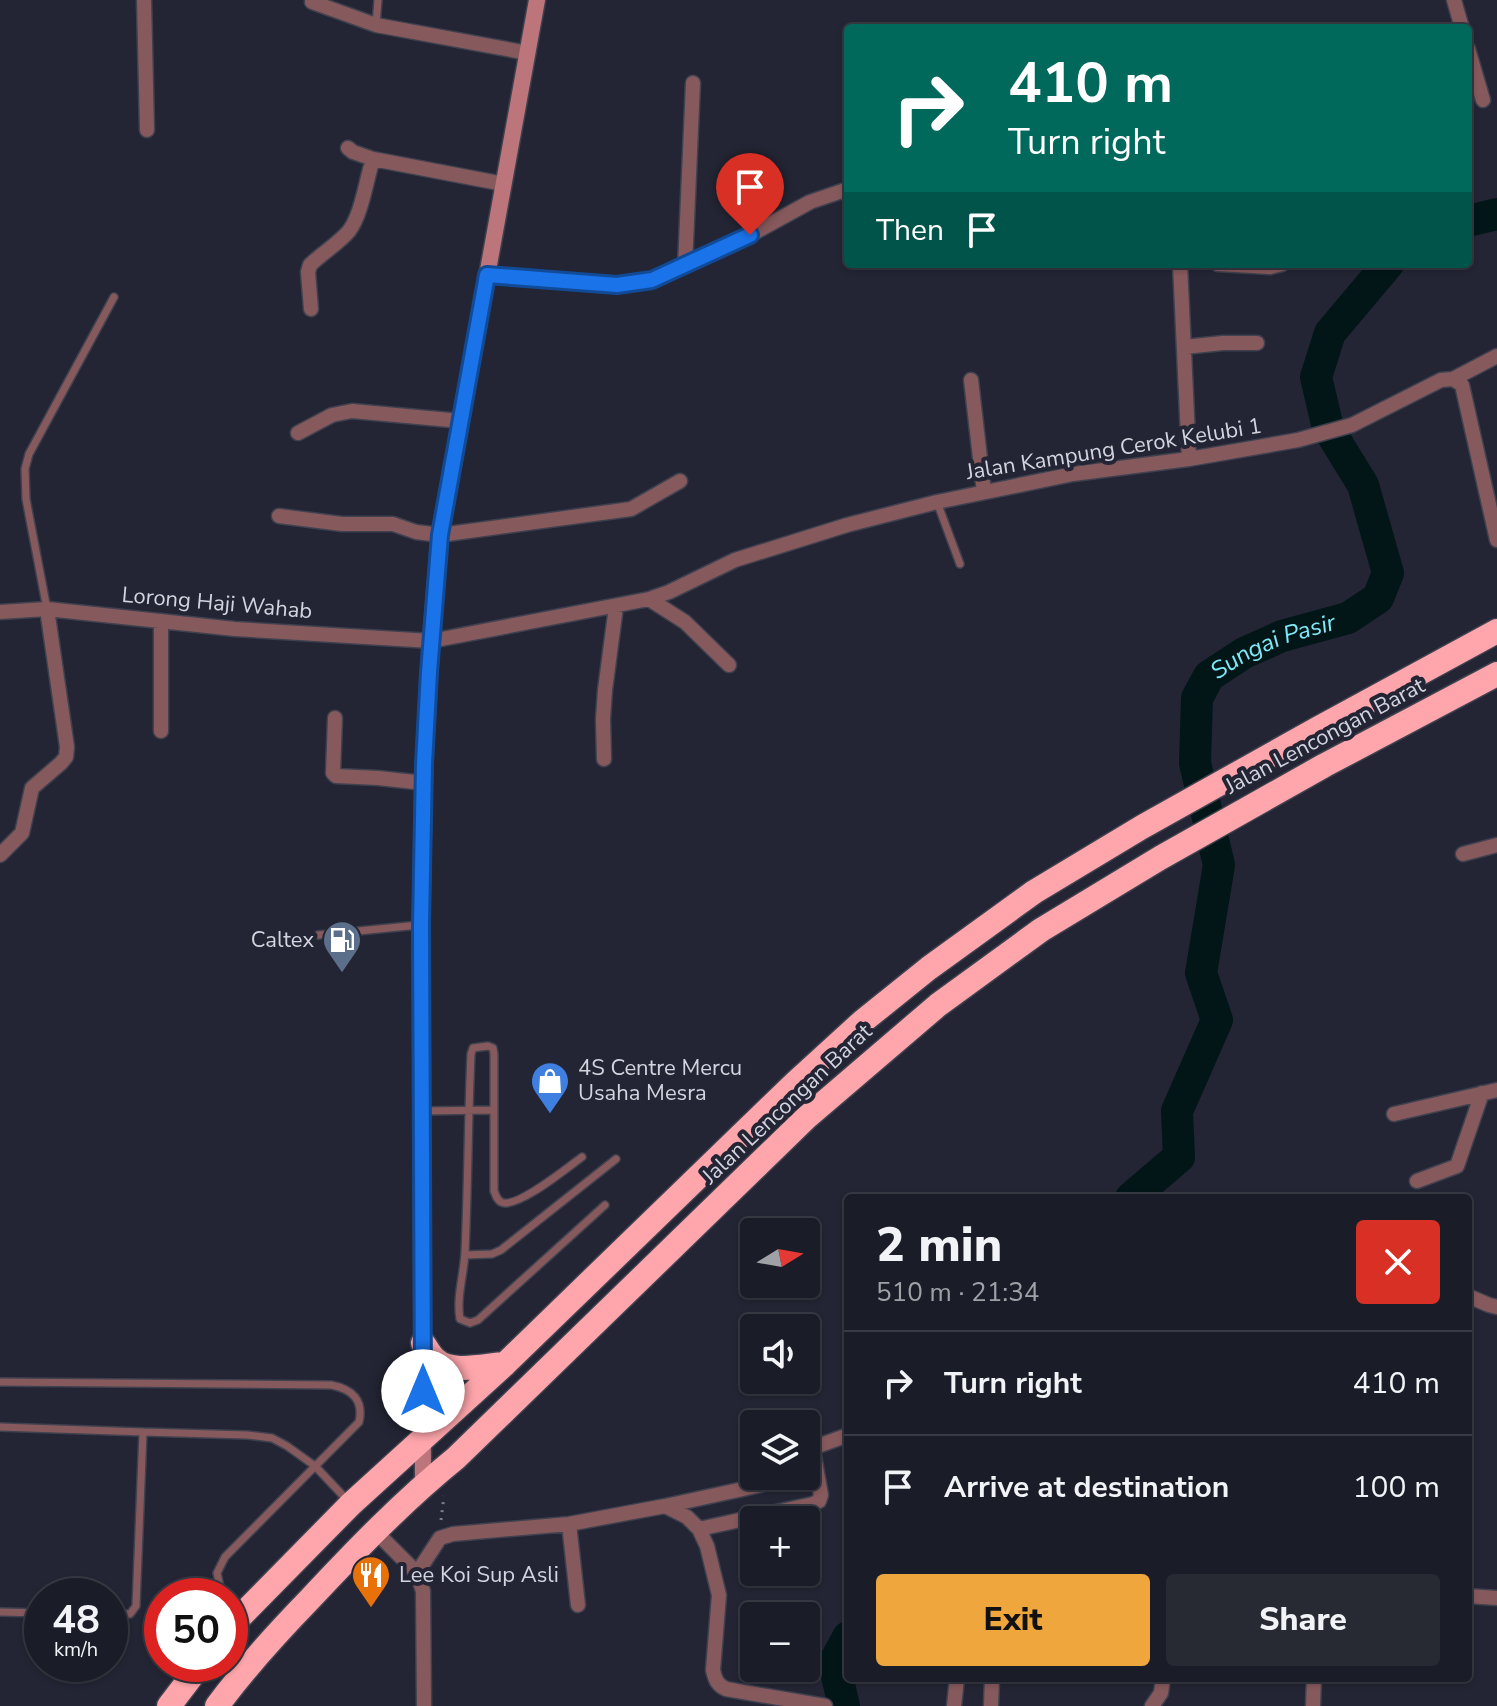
<!DOCTYPE html>
<meta charset="utf-8">
<style>
body{margin:0;font-family:"Nunito Sans",sans-serif;background:#272933;color:#f1f3f6;height:100vh;display:flex;flex-direction:column;font-size:30px;white-space:nowrap}
*{box-sizing:border-box;margin:0}
p{font-size:26px;color:#9fa1a7}
.icon{flex:none;width:44px;height:44px;fill:none;stroke:currentColor;stroke-width:2;stroke-linecap:round;stroke-linejoin:round}
.map{position:relative;flex:1;overflow:hidden}
.details{position:absolute;left:844px;top:1194px;width:628px;height:488px;display:flex;flex-direction:column;background:#1a1c27;border-radius:8px;box-shadow:0 2px 6px #0004,0 0 0 2px #383a44}
.details>*{flex:none}
.guide{position:absolute;left:844px;top:24px;width:628px;height:244px;border-radius:8px;box-shadow:0 2px 6px #0004,0 0 0 2px #383a44;background:#00695c;color:#fff;overflow:hidden}
.needle{width:52px;rotate:79deg}
.fabs{position:absolute;left:740px;top:1218px;display:grid;gap:16px}
.fabs a{display:grid;place-items:center;width:80px;height:80px;border-radius:8px;background:#1a1c27;box-shadow:0 2px 6px #0004,0 0 0 2px #383a44;font-size:40px}
.speed{position:absolute;left:24px;top:1578px;display:flex;gap:16px;font-size:40px;font-weight:700;text-align:center}
.speed>*{display:grid;place-content:center;width:104px;height:104px;border-radius:50%;background:#1a1c27;box-shadow:0 2px 6px #0004,0 0 0 2px #383a44;line-height:1}
.speed small{font-size:20px;font-weight:400}
.speed .limit{border:12px solid #d22;background:#fff;color:#111}
.pin{position:absolute;display:grid;place-items:center;width:68px;height:68px;color:#fff;margin:-82px -34px;border-radius:50% 50% 50% 0;rotate:-45deg;box-shadow:0 0 8px #0007}
.pin .icon{rotate:45deg}
.me{position:absolute;width:88px;margin:-44px;rotate:0deg;stroke-linejoin:round;filter:drop-shadow(0 0 6px #0008)}
.turn{display:flex;align-items:center;gap:28px;height:168px;padding:0 32px;font-size:36px}
.turn .icon{width:104px;height:104px;stroke-width:2.5}
.turn b{display:block;font-size:56px;line-height:68px}
.then{display:flex;align-items:center;height:76px;padding:0 32px;background:#0003;gap:16px;font-size:30px}
.round{display:grid;place-items:center;flex:none;width:84px;height:84px;border-radius:8px;background:#272933}
.overview{display:flex;align-items:center;justify-content:space-between;height:136px;padding:0 32px}
h1{font-size:48px;font-weight:800;line-height:60px}
.button{display:flex;gap:16px;margin-top:auto;padding:16px 32px}
.button a{flex:1;height:92px;border-radius:8px;background:#efa73d;color:#111;font-size:32px;font-weight:800;line-height:92px;text-align:center}
.button a+a{background:#272933;color:#f1f3f6}
ul{padding:0;list-style:none}
li{display:flex;align-items:center;gap:24px;height:104px;padding:0 32px;border-top:2px solid #383a44}
li div{flex:1}
li b{display:block;font-size:30px}
li em{font-style:normal}
.map>svg:first-child{display:block}
.lines{fill:none;stroke-linecap:round;stroke-linejoin:round}
.river{stroke:#021618;stroke-width:32}
.lane-casing{stroke:#3f414f;stroke-width:10}
.street-casing{stroke:#3f414f;stroke-width:17}
.secondary-casing{stroke:#3f414f;stroke-width:19}
.highway-casing{stroke:#3f414f;stroke-width:27}
.path{stroke:#7d7e8b;stroke-width:3;stroke-dasharray:2 6;stroke-linecap:butt}
.lane{stroke:#86595c;stroke-width:7}
.street{stroke:#86595c;stroke-width:14}
.secondary{stroke:#bc757a;stroke-width:16}
.highway{stroke:#ffa6ac;stroke-width:24}
.route-casing{stroke:#114b97;stroke-width:20}
.route{stroke:#1a73e8;stroke-width:14}
.labels{text-anchor:middle;dominant-baseline:central;stroke-width:8;stroke-linejoin:round;paint-order:stroke}
.street-label{font-size:22px;fill:#d3d4df;stroke:#232534}
.poi-label{font-size:22px;fill:#d3d4df;stroke:#232534;text-anchor:start}
.water-label{font-size:24px;font-style:italic;fill:#7ee9f7;stroke:#232534}
</style>
<div class="map">
<svg width="1497" height="1706" viewBox="0 0 1497 1706">
<rect width="100%" height="100%" fill="#232534"/>
<g class="lines">
<g class="river">
<path d="M1468,221L1497,214"/>
<path id="s1" d="M1131,1198L1179,1157L1177,1111L1217,1020L1201,973L1219,865L1195,763L1197,698L1209,676L1244,653L1282,636L1348,618L1378,598L1388,573L1363,485L1328,428L1316,377L1330,333L1388,264"/>
<path d="M844,1706L834,1663L848,1637"/>
</g>
<g class="lane-casing">
<path id="lane" d="M376,25L378,0
M937,502L960,564
M47,609L26,499L25,469L29,454L114,297
M318,935L419,925
M422,1111L494,1110
M582,1157C568,1167 516,1210 501,1202C496,1199 496,1195 494,1191V1054L493,1048L488,1046L473,1048L471,1054C468,1120 468,1186 465,1252C464,1274 456,1298 460,1319L470,1323L478,1320L605,1205
M465,1255L492,1254L501,1250L616,1159
M0,1382L331,1385C352,1389 364,1400 359,1422L225,1557L217,1573L222,1596
M0,1427L143,1432L136,1606L130,1614H110
M143,1432L247,1435L272,1438L287,1446L315,1466L349,1502
M0,1612L42,1613"/>
</g>
<g class="street-casing">
<path id="street" d="M144,0L147,130
M1454,0L1462,28
M312,2L376,25L528,53
M1468,49L1483,100
M348,148L353,152L373,159L504,184
M1180,264L1189,459
M1218,264L1270,267L1282,264
M685,266L693,83
M487,275L617,285L652,280L750,235L810,202L848,189
M311,309L308,272L310,265C322,253 338,244 349,231C362,214 366,180 373,159
M1184,347L1223,343H1257
M1453,379L1497,356
M971,380L984,492
M298,433L332,415L352,411L461,421
M279,516L342,524H393L416,532L440,535L631,509L680,481
M649,599L685,622L729,665
M0,612L47,609L235,629L431,641L649,599L669,592L735,560L847,525L937,502L1073,474L1189,459L1298,440L1352,425L1441,380L1453,379L1462,385L1497,540
M335,718L333,773L336,776L378,778L424,783
M161,731V621
M604,759L603,719L605,690L616,607
M1463,854L1497,845
M0,855L22,833L32,788L61,763L66,757L67,747L47,609
M1394,1114L1497,1090
M1417,1181L1457,1166L1482,1093
M1468,1296L1489,1305L1497,1307
M665,1506L687,1517L699,1529L813,1504L819,1501L821,1495L814,1456L815,1447L848,1435
M569,1524L578,1605
M699,1529L707,1546L719,1595L713,1670C715,1679 717,1685 726,1689L825,1706
M375,1531L417,1573L423,1591L424,1706
M417,1573L440,1538L453,1534L569,1524L665,1506L743,1489L760,1485L776,1476
M1468,1596L1497,1598
M954,1706L957,1678
M991,1706L992,1678
M1152,1706L1161,1693L1163,1678
M1313,1706L1314,1678"/>
</g>
<g class="secondary-casing">
<path id="secondary" d="M423,1485L421,925L424,764L431,641L440,535L537,0"/>
</g>
<g class="highway-casing">
<path id="highway" d="M423,1343C427,1348 430,1355 435,1359C451,1375 485,1365 505,1364
M230,1627L351,1504L505,1364L795,1083L863,1021L929,968L1034,892L1142,827L1317,729L1497,631
M169,1706L201,1664
M217,1706C245,1668 277,1633 310,1599C356,1550 403,1501 456,1458L806,1118L938,1005L1041,930L1160,858L1325,765L1497,674"/>
</g>
<path class="path" d="M441,1520L444,1496"/>
<use href="#lane" class="lane"/>
<use href="#street" class="street"/>
<use href="#secondary" class="secondary"/>
<use href="#highway" class="highway"/>
</g>
<g class="lines">
<g class="route-casing">
<path id="route" d="M423,1391L421,925L424,764L429,672L440,535L487,275L617,285L652,280L750,235"/>
</g>
<use href="#route" class="route"/>
</g>
<defs>
<g id="fuel-pin" transform="scale(2)"><path d="M0 17L-7.5 6A9.5 9.5 0 1 1 7.5 6Z" fill="#5c6f8a" stroke="#232534"/><path d="M-5.5-6h7V0h2V4h1.3V-2.5L3-4.5l.8-.8L6-3V5H2.5V1h-1V6h-7ZM-4.2-4.7v3.2H.2V-4.7Z" fill="#fff"/></g>
<g id="shop-pin" transform="scale(2)"><path d="M0 17L-7.5 6A9.5 9.5 0 1 1 7.5 6Z" fill="#3f7fe0" stroke="#232534"/><path d="M-5-2.5h2.3a2.7 3.5 0 0 1 5.4 0H5L5.5 6h-11ZM-1.5-2.5h3a1.5 2.3 0 0 0-3 0Z" fill="#fff"/></g>
<g id="restaurant-pin" transform="scale(2)"><path d="M0 17L-7.5 6A9.5 9.5 0 1 1 7.5 6Z" fill="#e8710a" stroke="#232534"/><path d="M-5-6h1v4h1v-4h1v4h1v-4h1v5L-1.5 .5V6h-2V.5L-5-1ZM5-6V6H3V1.5H1.5Q1.5-4 5-6Z" fill="#fff"/></g>
</defs>
<g fill-rule="evenodd">
<use href="#fuel-pin" x="342" y="940"/>
<use href="#shop-pin" x="550" y="1081"/>
<use href="#restaurant-pin" x="371" y="1575"/>
</g>
<g class="labels">
<g class="street-label">
<text transform="translate(1114 449) rotate(-9)">Jalan Kampung Cerok Kelubi 1</text>
<text transform="translate(217 603) rotate(5)">Lorong Haji Wahab</text>
<text transform="translate(1325 736) rotate(-28)">Jalan Lencongan Barat</text>
<text transform="translate(787 1104) rotate(-43)">Jalan Lencongan Barat</text>
</g>
<g class="poi-label">
<text x="314" y="940" text-anchor="end">Caltex</text>
<text x="578" y="1068">4S Centre Mercu<tspan x="578" dy="25">Usaha Mesra</tspan></text>
<text x="399" y="1575">Lee Koi Sup Asli</text>
</g>
<g class="water-label">
<text stroke="none"><textPath href="#s1" startOffset="634">Sungai Pasir</textPath></text>
</g>
</g>
</svg>
<div class="fabs">
<a><svg class="needle" viewBox="-14 -14 28 28"><path d="M0-13l5 13h-10z" fill="#e53935"/><path d="M0 13l5-13h-10z" fill="#9fa1a7"/></svg></a>
<a><svg class="icon" aria-label="sound" viewBox="0 0 24 24"><path d="M4 9h4l5-4v14l-5-4H4zM17 9q2 3 0 6"/></svg></a>
<a><svg class="icon" aria-label="layers" viewBox="0 0 24 24"><path d="M12 4l9 5-9 5-9-5zM3 14l9 5 9-5"/></svg></a>
<a>+</a>
<a>−</a>
</div>
<div class="speed"><div>48<small>km/h</small></div><div class="limit">50</div></div>
<div class="pin" style="left:750px;top:235px;background:#d93025"><svg class="icon" aria-label="arrive" viewBox="0 0 24 24"><path d="M6 21V4h12l-3 4 3 4H6"/></svg></div>
<svg class="me" style="left:423px;top:1391px" viewBox="-20 -20 40 40"><circle r="19" fill="#fff"/><path d="M0-13L10 11 0 6-10 11z" fill="#1a73e8"/></svg>
<div class="guide">
<div class="turn"><svg class="icon" aria-label="right" viewBox="0 0 24 24"><path d="M7 20v-9h11M14 6l5 5-5 5"/></svg><div><b>410 m</b>Turn right</div></div>
<div class="then">Then<svg class="icon" aria-label="arrive" viewBox="0 0 24 24"><path d="M6 21V4h12l-3 4 3 4H6"/></svg></div>
</div>
<section class="details">
<div class="overview"><div><h1>2 min</h1><p>510 m · 21:34</p></div><a class="round" style="background:#d93025;color:#fff"><svg class="icon" aria-label="close" viewBox="0 0 24 24"><path d="M6 6l12 12M18 6L6 18"/></svg></a></div>
<ul>
<li><svg class="icon" aria-label="right" viewBox="0 0 24 24"><path d="M7 20v-9h11M14 6l5 5-5 5"/></svg><div><b>Turn right</b></div><em>410 m</em></li>
<li><svg class="icon" aria-label="arrive" viewBox="0 0 24 24"><path d="M6 21V4h12l-3 4 3 4H6"/></svg><div><b>Arrive at destination</b></div><em>100 m</em></li>
</ul>
<div class="button"><a>Exit</a><a>Share</a></div>
</section>
</div>
